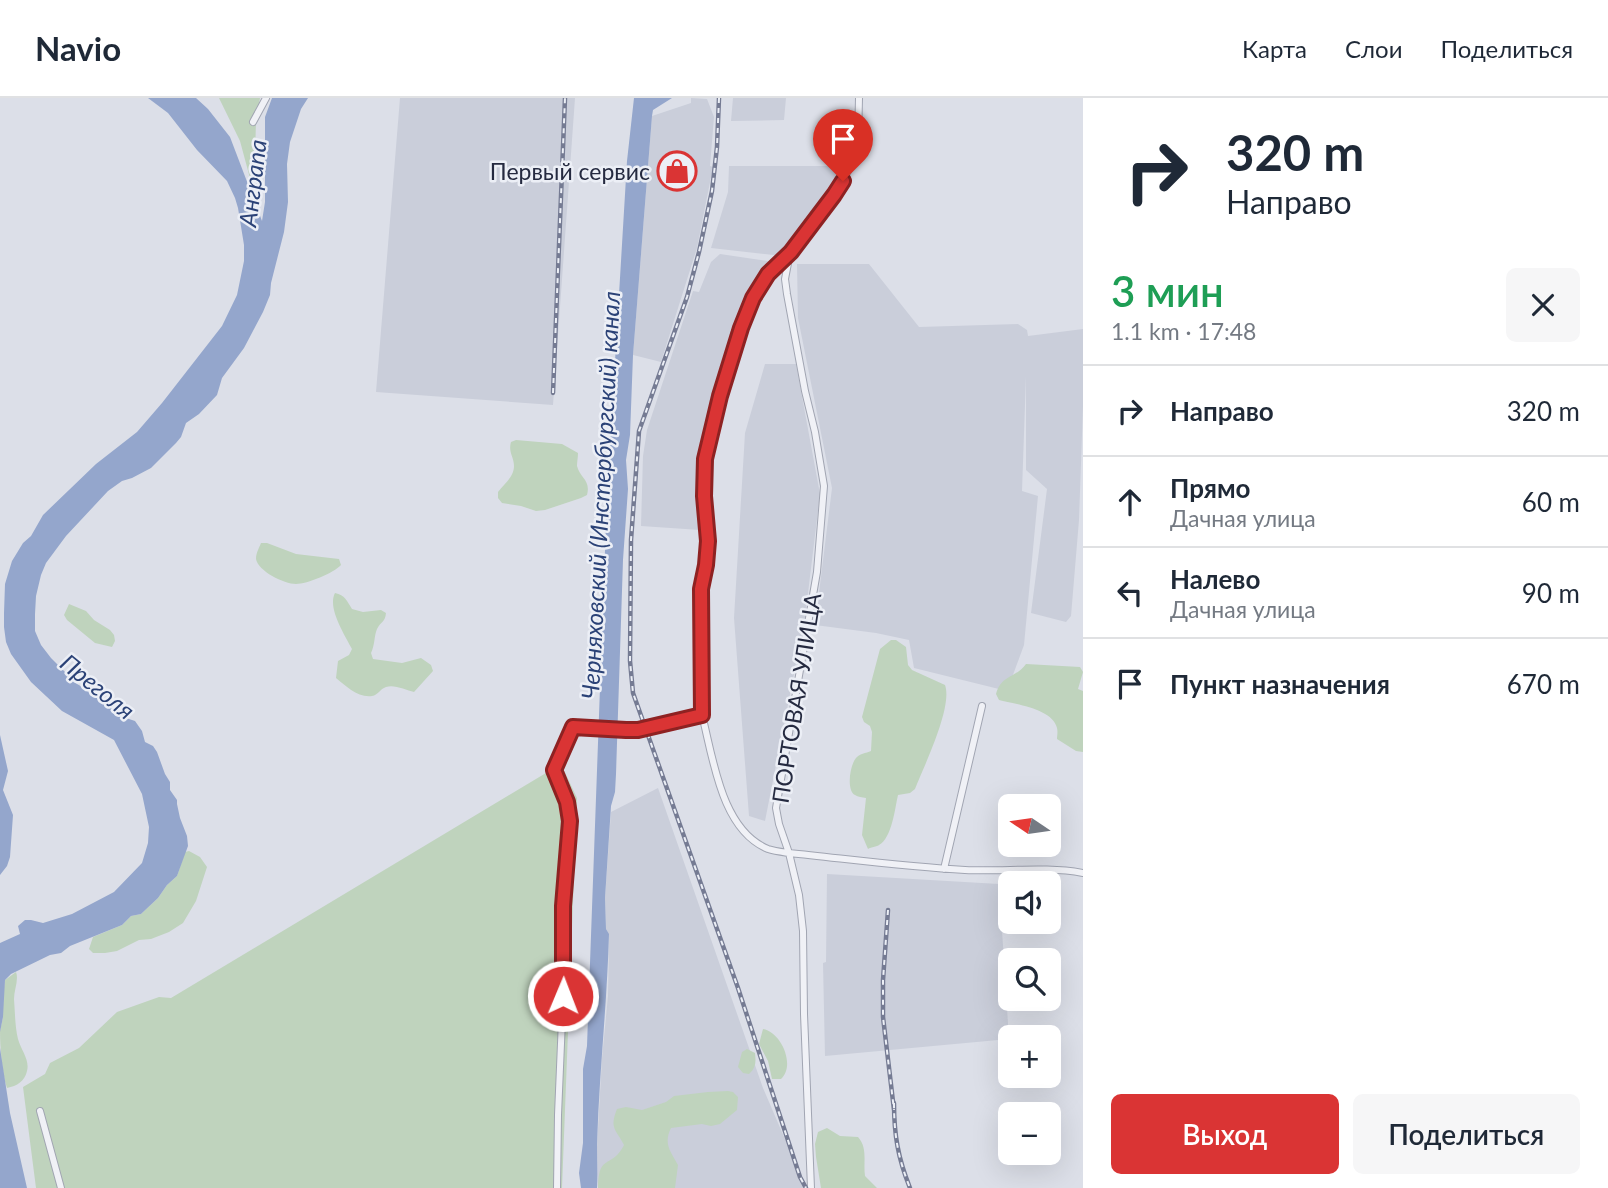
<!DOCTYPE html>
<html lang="ru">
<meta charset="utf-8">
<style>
body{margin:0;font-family:Lato,sans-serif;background:#f6f6f7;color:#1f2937;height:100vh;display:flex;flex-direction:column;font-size:26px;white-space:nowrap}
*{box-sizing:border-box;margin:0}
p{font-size:23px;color:#747a83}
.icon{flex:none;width:38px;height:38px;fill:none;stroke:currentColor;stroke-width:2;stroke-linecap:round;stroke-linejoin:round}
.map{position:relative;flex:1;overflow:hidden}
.details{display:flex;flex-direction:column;background:#fff;width:525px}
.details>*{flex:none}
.top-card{background:#fff;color:#1f2937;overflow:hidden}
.needle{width:46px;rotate:283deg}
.fabs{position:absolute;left:998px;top:696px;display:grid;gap:14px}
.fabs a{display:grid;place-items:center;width:63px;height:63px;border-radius:10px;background:#fff;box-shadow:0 7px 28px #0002;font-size:35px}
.pin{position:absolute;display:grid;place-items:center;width:60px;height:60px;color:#fff;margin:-72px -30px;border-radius:50% 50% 50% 0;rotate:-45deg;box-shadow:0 0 7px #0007}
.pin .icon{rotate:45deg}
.me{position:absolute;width:77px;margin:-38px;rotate:1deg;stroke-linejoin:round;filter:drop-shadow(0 0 5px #0008)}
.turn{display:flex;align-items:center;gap:24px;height:147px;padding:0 28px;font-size:32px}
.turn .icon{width:91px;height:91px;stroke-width:2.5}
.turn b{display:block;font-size:49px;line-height:60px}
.round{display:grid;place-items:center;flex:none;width:74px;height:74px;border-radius:10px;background:#f6f6f7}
.headline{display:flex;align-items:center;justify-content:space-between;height:119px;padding:0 28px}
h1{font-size:42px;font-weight:600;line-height:52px;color:#1e9e55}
.action{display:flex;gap:14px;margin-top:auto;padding:14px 28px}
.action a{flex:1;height:80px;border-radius:10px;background:#da3434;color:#fff;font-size:28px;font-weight:600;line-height:80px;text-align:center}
.action a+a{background:#f6f6f7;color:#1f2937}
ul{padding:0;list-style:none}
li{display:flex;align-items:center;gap:21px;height:91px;padding:0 28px;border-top:2px solid #e0e1e3}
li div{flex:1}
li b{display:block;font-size:26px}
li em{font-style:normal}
header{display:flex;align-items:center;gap:42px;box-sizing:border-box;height:98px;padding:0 35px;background:#fff;border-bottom:2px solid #e0e1e3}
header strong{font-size:33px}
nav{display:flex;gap:38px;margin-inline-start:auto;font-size:24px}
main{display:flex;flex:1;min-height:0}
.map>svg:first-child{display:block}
.built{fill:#caceda}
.green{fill:#bfd3bd}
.water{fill:#94a6cc}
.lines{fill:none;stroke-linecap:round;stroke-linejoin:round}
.minor-casing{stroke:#a1a5b2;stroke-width:8}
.minor{stroke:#f0f1f6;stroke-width:6}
.rail-casing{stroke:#757b93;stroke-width:4.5}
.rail{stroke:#eceff6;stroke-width:2;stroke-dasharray:5;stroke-linecap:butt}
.route-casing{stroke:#8e2222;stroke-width:18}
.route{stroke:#da3434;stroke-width:12}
.labels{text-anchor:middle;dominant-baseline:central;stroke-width:5;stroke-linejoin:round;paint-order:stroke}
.poi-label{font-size:23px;fill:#252a40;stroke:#eceff6;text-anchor:end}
.street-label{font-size:23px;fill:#252a40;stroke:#eceff6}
.water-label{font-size:24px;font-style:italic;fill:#2b4277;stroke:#eceff6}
</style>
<header>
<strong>Navio</strong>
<nav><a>Карта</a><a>Слои</a><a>Поделиться</a></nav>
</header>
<main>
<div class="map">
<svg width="1083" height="1090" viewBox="0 0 1083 1090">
<rect width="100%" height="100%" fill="#dcdfe8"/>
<path class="built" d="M400,0H575L553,307L376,294Z
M691,0L707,1L714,19L710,68L713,69L697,150L661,264L633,257L652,18L691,5Z
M733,0H786L784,22L731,23Z
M729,68H844L783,158L711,150L728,94Z
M720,156L768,163L730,233L735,234L733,244L698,359L700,432L641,428L643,358L647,332L693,193L699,194L711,164Z
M797,166H869L919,229L1018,226L1027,232L1028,238L1083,231V308L1079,422L1071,518L1066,524L1031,515L1047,391L1026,372V278L1022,393L1038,398L1024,547L1007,593L914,570L909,542L876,535L815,527L832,390L798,220Z
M765,266H796L820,396L805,520L765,723L749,718L734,520L745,335Z
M658,690L763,990L806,1090H598L597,1048L602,960L608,898L609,837L606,831L605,800L611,714Z
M827,776L999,786L1009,941L825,958L823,865L826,864Z"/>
<path class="green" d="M219,0H260L256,23L254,95L240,43Z
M516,342L562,346L578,355C578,359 577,364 577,368C580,380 591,382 587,397L581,400L545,412L536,413L521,408L502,405L498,400V394C504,386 514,379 514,368C514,359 508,354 511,344Z
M261,445H267L296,456L339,461L341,467C334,475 307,486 296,486C284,486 258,473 256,461C256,455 259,450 261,445Z
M335,495C345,497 347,503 352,511L363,514L381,512L386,515C385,525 381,523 377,531C374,538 375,547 371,555L373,561L402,565L421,560L431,567L433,573L414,594C406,592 394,586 386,589C380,591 378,597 372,598C358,600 346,588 336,580L338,563L349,557L352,551C345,537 327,510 335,495Z
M69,506L86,513L94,522L110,532L114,537L115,543L112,549L95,545L67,522L64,517Z
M891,542H896L906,549L908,567L912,572L945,587C953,609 924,668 915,691L910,695L898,697C895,710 892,740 879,747C878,748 869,750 868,751L862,737L866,700C862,699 858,699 855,697C846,692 850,667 856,660C859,656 866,655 871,653L872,634L870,628L864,624L862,619L880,551Z
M1026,566L1080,569L1083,574L1078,591L1083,593V654L1076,653L1057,641C1057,638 1058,634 1057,630C1053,611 1015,606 999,602L996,596C1002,576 1015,581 1026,566Z
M561,666L577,700L562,1090H36L23,989L45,976L50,965L79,950L117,914L159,899L171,900Z
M189,753L200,759L207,769L196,803L183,825L169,834L151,841L139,842L117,853L105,855H93L89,851L93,839L122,827L131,818L141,816L158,800L167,787L177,778L185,754Z
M16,874C19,882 14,892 14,901C15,914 15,929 18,941C21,952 30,962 27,973C25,983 17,988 7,990C2,975 0,949 0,933C1,927 3,922 3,916C3,904 3,893 5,882Z
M763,931C781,934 796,967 781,981H772L768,963L759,946Z
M747,951L755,955C756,964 756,970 749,976L743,975L738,969L742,954Z
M728,993L733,994L738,999L737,1012L720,1026L711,1028L702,1026L671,1030C663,1046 671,1054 678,1067L675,1090H598C599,1054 611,1072 624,1047C616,1031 609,1031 617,1011L626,1009L642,1012L666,1004L674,998L708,994Z
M827,1030L840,1038L858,1039C868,1050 863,1064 865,1078L877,1090H821L816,1059L815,1046L818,1034Z"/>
<path class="water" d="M148,0H196L208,11L230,39L262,123L265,104V19L272,0H308L301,11L290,44L287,66L288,104L284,134L271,185L270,197L263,214L244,250L222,280L217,297L199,316L186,325L181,339L176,345L151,370L132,380L122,383L108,393L66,438L46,465L41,477L36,498L35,516V533L41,547L51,560L77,586L95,596L123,619L135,623L142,633L145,644L153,648L157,654L165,676L170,684V692L177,702V706L180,720L187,738L188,748L177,778L167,787L158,800L141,816L131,818L122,827L70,848L61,855L50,857L11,876L5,882L3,919L0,934V845L20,836L18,828L25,822H31L43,825L72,816L114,794L142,765L148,745L149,729L142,696L114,642L62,613L31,584L11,556L6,544L4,529V515L5,486L12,463L23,445L31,438L43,417L96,366L137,334L162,305L222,228L237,197L244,163V147L238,110L235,100L227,83L197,52L168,15Z
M634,0H672L653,12L652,18L633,257L630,337L626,362L628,391L623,462L616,676L615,694L611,708L605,800L606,831L609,836C607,907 599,977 597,1047C597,1061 598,1076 597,1090H581L579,1075L583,1045V971L587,948L607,397L627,63Z
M0,637L8,673L3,692L13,717L10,759L7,768L0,777Z
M0,950L10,1015L27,1090H0Z"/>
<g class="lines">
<g class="minor-casing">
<path id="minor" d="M253,24L266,0
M790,155L785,181L787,196L805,293L815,334L824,388L817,474L776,710L779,726L789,755L799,797L803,833L804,916L811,1090
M702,617C713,659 721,732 768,751C774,753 782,754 789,755C848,761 907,769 965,772C1004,774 1045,768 1083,775
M944,771L982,608
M40,1013L61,1090
M557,1090L558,1017L564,874L563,808L570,723L567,704L554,672L573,629L626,632H638L702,617L701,491L706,467L707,443L704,398L705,361L720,298L741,230L753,200L768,176L791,154L834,97L851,68L858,42L859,0"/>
</g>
<use href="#minor" class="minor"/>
<g class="rail-casing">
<path id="rail" d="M719,0L717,49L712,93L699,154L687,199L639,333L631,442L630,563L633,595L738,890L800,1079L806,1090
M553,295L565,0
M888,812L883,882V919L894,1012
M894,1005C894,1037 898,1060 910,1090"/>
</g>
<use href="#rail" class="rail"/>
</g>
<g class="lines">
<g class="route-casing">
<path id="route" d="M563,898V808L570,723L567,704L554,672L573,629L626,632H638L702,617L701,491L706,467L708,443L704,398L705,361L720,298L741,230L753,200L768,176L791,154L834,97L843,83"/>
</g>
<use href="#route" class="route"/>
</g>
<defs>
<g id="shop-ring" transform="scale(2.0125)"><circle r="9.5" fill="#eceff6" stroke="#da3434" stroke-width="1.5"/><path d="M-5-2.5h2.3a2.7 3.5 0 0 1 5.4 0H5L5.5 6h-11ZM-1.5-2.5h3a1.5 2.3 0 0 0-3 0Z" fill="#da3434"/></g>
</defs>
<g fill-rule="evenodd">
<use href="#shop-ring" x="677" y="73"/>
</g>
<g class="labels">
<g class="poi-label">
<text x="650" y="73">Первый сервис</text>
</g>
<g class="street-label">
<text transform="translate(796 600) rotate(-81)">ПОРТОВАЯ УЛИЦА</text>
</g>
<g class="water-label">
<text transform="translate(252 85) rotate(-83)">Анграпа</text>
<text transform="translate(600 397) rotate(-87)">Черняховский (Инстербургский) канал</text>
<text transform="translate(98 588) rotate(39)">Преголя</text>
</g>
</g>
</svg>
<div class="fabs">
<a><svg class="needle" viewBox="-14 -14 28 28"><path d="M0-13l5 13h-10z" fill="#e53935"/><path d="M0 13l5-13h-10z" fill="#747a83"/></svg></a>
<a><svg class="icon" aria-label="sound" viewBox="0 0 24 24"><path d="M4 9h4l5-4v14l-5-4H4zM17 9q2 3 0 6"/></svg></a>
<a><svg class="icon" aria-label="search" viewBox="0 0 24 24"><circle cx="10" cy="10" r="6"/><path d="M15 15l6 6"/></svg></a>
<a>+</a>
<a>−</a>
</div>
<div class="pin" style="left:843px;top:83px;background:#d93025"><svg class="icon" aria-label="arrive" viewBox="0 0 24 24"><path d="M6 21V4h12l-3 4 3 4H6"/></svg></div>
<svg class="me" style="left:563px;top:898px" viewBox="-20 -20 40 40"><circle r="17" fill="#da3434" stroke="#fff" stroke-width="3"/><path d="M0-11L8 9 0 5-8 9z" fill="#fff"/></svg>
</div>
<section class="details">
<div class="top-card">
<div class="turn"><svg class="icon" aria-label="right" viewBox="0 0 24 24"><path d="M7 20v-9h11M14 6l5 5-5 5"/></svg><div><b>320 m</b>Направо</div></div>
</div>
<div class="headline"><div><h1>3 мин</h1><p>1.1 km · 17:48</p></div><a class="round"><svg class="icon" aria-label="close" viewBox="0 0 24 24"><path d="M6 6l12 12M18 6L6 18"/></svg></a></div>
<ul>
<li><svg class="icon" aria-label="right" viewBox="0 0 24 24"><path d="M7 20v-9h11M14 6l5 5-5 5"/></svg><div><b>Направо</b></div><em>320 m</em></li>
<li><svg class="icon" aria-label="ahead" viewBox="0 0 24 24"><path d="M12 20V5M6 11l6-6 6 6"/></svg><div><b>Прямо</b><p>Дачная улица</p></div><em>60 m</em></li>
<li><svg class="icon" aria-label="left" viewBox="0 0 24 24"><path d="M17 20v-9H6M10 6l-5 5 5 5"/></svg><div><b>Налево</b><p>Дачная улица</p></div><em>90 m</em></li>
<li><svg class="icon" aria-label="arrive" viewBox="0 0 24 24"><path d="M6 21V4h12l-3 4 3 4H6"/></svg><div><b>Пункт назначения</b></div><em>670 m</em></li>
</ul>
<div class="action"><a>Выход</a><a>Поделиться</a></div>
</section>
</main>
